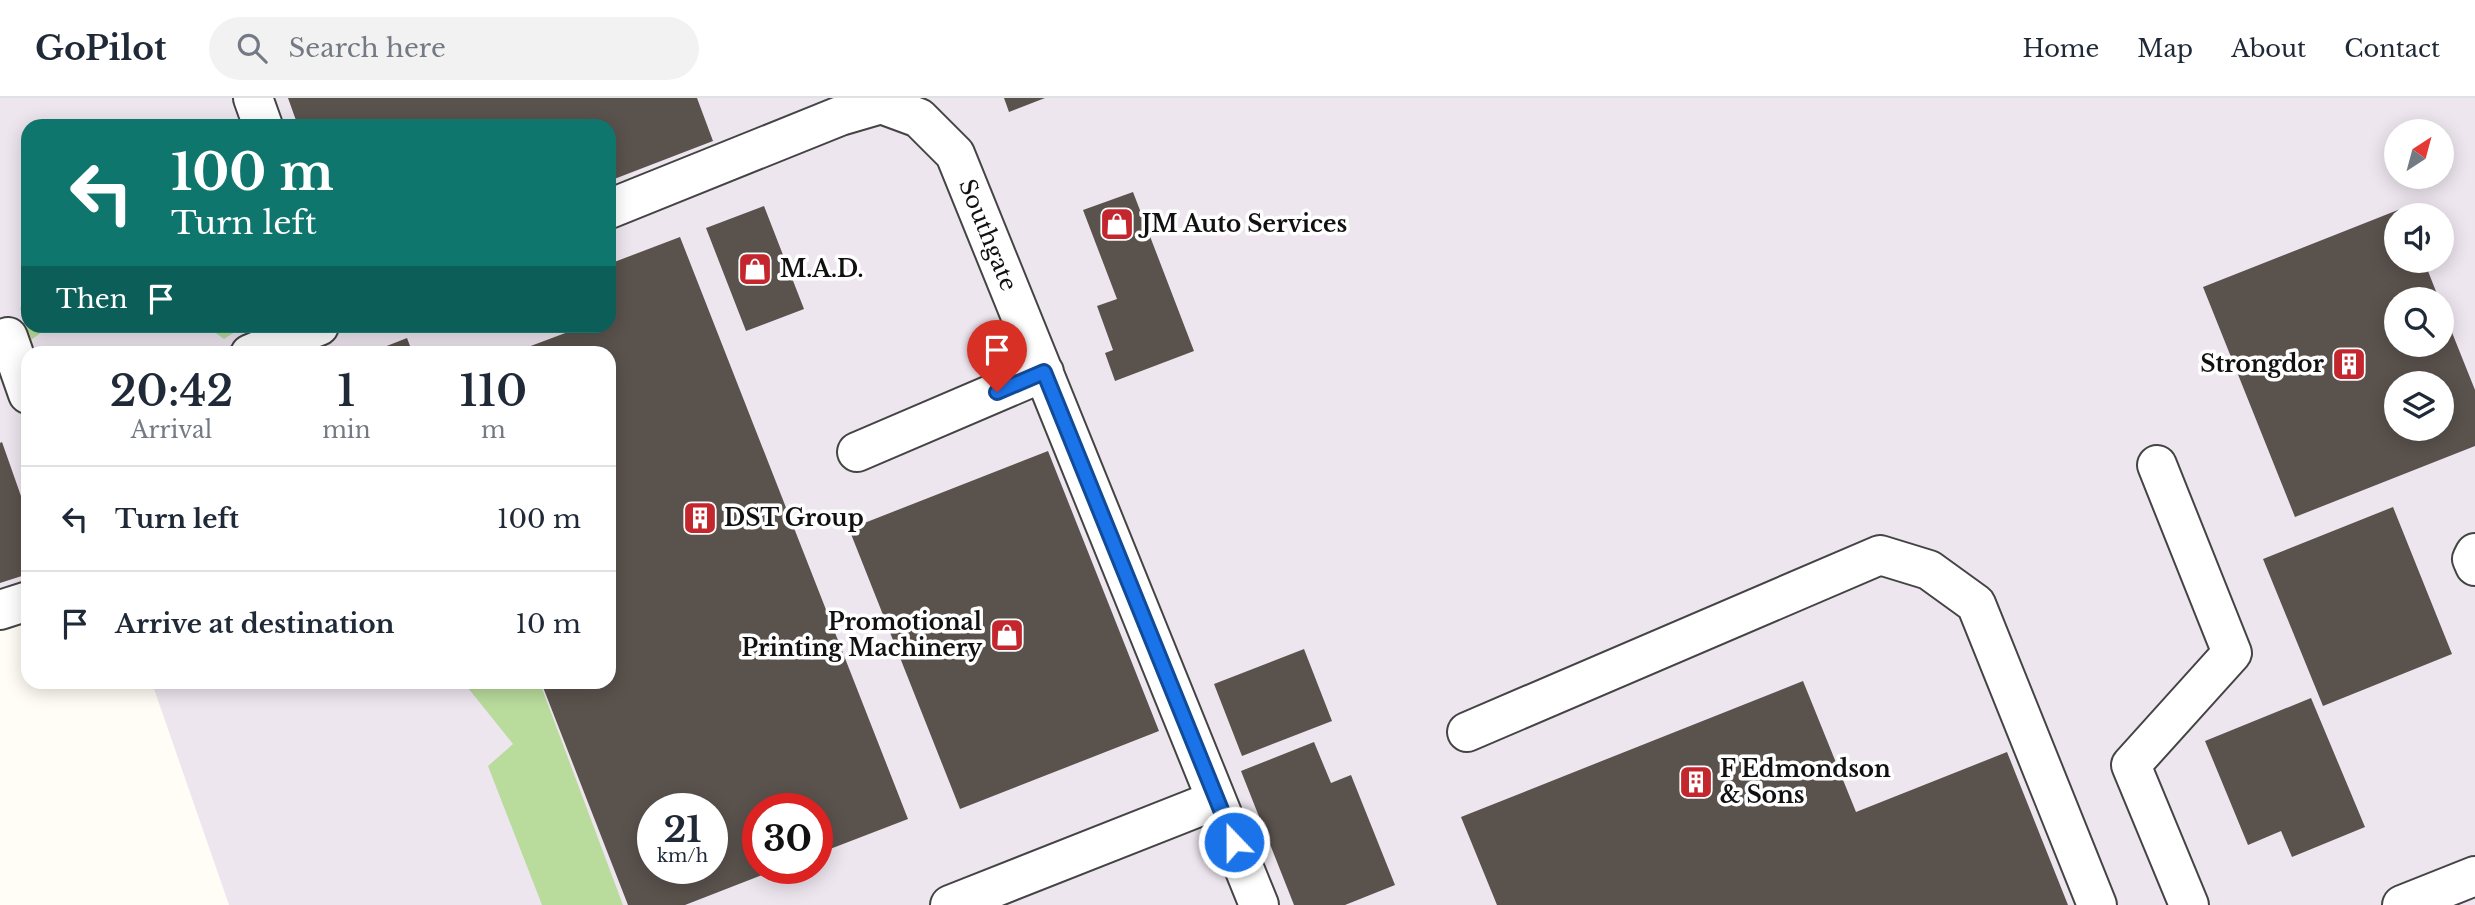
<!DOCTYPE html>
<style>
body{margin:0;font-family:"Libre Baskerville",serif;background:#f2f2f3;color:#1f2937;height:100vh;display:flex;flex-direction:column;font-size:26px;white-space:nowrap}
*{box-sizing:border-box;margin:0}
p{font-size:23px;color:#747a83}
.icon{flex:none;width:38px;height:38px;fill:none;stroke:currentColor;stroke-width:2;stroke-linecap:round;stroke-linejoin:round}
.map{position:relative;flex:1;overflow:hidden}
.sheet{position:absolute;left:21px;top:248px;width:595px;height:343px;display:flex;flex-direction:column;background:#fff;border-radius:21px;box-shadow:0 4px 18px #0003}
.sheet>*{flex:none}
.top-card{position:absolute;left:21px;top:21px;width:595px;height:214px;border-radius:21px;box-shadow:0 4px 18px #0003;background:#0f766e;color:#fff;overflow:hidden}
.needle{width:46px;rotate:36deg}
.controls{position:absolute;left:2384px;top:21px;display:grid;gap:14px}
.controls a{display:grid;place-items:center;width:70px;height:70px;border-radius:50%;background:#fff;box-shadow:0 4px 18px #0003;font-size:35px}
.speed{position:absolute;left:637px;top:695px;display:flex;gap:14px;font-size:35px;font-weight:700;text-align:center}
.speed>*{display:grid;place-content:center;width:91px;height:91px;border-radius:50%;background:#fff;box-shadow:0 4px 18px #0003;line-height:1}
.speed small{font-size:18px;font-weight:400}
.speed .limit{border:10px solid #d22;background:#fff;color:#111}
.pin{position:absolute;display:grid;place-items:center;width:60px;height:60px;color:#fff;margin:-72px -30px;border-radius:50% 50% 50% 0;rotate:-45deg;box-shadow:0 0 7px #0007}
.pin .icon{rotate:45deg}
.me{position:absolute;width:77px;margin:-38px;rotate:338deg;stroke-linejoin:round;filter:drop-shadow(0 0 5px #0008)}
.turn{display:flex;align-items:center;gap:24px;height:147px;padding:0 35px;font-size:32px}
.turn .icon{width:91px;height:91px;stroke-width:2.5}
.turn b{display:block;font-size:49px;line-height:60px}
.then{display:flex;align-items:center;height:66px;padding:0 35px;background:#0003;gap:14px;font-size:26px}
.eta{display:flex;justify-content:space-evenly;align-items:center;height:119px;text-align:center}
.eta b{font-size:42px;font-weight:600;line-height:49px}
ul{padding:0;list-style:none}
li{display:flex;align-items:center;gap:21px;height:105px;padding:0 35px;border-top:2px solid #e0e1e3}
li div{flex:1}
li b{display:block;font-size:26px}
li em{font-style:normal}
header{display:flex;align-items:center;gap:42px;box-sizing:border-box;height:98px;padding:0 35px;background:#fff;border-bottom:2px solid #e0e1e3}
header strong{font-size:33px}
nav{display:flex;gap:38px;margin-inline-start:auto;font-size:24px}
.search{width:490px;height:63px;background:#f2f2f3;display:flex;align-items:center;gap:18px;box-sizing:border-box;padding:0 24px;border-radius:38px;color:#747a83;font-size:26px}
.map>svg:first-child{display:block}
.industrial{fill:#eee6ef;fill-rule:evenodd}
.forest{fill:#b9dc9c}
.building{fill:#5a524d;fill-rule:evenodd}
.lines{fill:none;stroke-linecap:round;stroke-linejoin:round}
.minor-casing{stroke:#444;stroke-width:42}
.minor{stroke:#fff;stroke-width:38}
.route-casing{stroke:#114b97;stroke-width:18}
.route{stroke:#1a73e8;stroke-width:12}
.labels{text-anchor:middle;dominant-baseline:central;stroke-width:7;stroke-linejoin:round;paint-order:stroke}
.poi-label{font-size:23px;font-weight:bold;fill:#111;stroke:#fff;text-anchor:start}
.street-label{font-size:23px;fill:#111;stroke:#fff}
</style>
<header>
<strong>GoPilot</strong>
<div class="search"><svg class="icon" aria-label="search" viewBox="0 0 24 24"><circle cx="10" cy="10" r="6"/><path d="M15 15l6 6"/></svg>Search here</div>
<nav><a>Home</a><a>Map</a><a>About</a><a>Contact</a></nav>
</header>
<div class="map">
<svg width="2475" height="807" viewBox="0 0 2475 807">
<rect width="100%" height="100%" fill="#fffdf5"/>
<path class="industrial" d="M0,0H2475V807H229L152,585L609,584V256H28V523L0,533ZM28,28H609V228H28ZM2396,33H2441V79H2396ZM2396,117H2441V163H2396ZM2396,201H2441V247H2396ZM2396,285H2441V331H2396ZM653,710H712V770H653ZM758,710H817V770H758Z"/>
<path class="forest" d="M28,203V228H50L31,242L20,210Z
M206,228H240L241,230L224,241Z
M464,585H540L623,807H542L488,668L513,646Z"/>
<path class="building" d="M288,0H697L713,43L609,83V28H298Z
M1004,0H1045L1009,14Z
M1133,94L1194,253L1115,283L1105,255L1113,252L1097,208L1117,201L1083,112Z
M764,108L804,211L746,233L706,130Z
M2403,110L2406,117H2396V163H2424L2439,201H2396V247H2441V207L2475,292V348L2295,419L2203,189ZM2396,285H2441V331H2396Z
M680,139L908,721L817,756V710H758V770H780L685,807H628L541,584H609V256L512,255L584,228H609V218L611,217L609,210V166ZM653,710H712V770H653Z
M407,240L413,256H369V255Z
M2,344L28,418V476L0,485V345Z
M1048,353L1159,633L960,711L849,431Z
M2393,409L2452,556L2323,608L2263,461Z
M1304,551L1332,623L1242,658L1214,586Z
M1803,583L1856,714L2007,654L2068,807H1497L1461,719Z
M2311,600L2365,729L2292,759L2281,733L2248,747L2205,643Z
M1314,644L1331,685L1351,677L1395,787L1345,807H1294L1241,673Z"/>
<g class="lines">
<g class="minor-casing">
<path id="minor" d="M253,0L263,28
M609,111L840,18L881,6L919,20L955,56L1259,807
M8,239L28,296
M250,256L319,228
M857,354L1044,274
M2157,367L2232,555L2131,667L2189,807
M2475,455L2472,461L2475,468
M0,512L28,503
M1467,634L1880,457L1929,472L1976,506L2097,807
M950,807L1216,702
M2402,807L2475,778"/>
</g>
<use href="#minor" class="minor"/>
</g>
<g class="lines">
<g class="route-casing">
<path id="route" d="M997,294L1044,274L1234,744"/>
</g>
<use href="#route" class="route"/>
</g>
<defs>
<g id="shop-square" transform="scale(1.75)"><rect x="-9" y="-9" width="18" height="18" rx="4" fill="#c4262e" stroke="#fff"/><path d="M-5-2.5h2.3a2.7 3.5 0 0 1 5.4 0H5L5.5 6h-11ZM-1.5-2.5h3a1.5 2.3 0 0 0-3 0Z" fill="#fff"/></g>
<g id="building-square" transform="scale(1.75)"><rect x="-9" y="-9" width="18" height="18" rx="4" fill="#c4262e" stroke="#fff"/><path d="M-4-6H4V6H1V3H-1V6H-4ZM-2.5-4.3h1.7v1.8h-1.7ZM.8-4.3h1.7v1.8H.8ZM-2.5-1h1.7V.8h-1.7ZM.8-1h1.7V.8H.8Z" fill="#fff"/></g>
</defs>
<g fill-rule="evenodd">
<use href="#shop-square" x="1117" y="126"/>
<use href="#shop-square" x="755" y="171"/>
<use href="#building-square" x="2349" y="266"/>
<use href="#building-square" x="700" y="420"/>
<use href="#shop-square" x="1007" y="537"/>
<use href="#building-square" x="1696" y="684"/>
</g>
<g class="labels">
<g class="poi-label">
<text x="1142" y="126">JM Auto Services</text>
<text x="780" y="171">M.A.D.</text>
<text x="2324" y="266" text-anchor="end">Strongdor</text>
<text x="724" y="420">DST Group</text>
<text x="982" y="524" text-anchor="end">Promotional<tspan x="982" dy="26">Printing Machinery</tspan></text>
<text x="1720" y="671">F Edmondson<tspan x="1720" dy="26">&amp; Sons</tspan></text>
</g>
<g class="street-label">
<text transform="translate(988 137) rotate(68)">Southgate</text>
</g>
</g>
</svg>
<div class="controls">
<a><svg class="needle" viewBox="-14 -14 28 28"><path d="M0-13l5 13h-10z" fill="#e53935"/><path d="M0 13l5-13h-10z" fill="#747a83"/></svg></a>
<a><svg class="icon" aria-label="sound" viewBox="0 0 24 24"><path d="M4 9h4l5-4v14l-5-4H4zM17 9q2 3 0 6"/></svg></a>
<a><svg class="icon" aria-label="search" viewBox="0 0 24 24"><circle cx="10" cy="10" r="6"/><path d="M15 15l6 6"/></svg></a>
<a><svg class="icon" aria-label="layers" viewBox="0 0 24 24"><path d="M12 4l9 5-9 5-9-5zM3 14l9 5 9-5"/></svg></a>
</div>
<div class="speed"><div>21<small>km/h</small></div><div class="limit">30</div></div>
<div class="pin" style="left:997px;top:294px;background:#d93025"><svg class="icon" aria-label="arrive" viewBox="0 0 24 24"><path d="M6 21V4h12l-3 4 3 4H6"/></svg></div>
<svg class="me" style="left:1234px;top:744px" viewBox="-20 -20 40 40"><circle r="17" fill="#1a73e8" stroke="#fff" stroke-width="3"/><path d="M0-11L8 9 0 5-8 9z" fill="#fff"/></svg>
<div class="top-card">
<div class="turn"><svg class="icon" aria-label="left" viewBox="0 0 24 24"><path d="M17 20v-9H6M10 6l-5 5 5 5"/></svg><div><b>100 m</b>Turn left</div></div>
<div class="then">Then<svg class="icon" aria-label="arrive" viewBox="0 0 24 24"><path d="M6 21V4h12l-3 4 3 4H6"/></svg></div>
</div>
<section class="sheet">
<div class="eta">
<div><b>20:42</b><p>Arrival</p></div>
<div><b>1</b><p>min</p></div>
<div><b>110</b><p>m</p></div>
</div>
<ul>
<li><svg class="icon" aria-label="left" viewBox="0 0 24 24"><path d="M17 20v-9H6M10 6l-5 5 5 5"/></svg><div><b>Turn left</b></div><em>100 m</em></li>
<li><svg class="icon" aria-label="arrive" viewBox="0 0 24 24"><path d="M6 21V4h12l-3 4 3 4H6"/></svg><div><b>Arrive at destination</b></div><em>10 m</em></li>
</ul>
</section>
</div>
